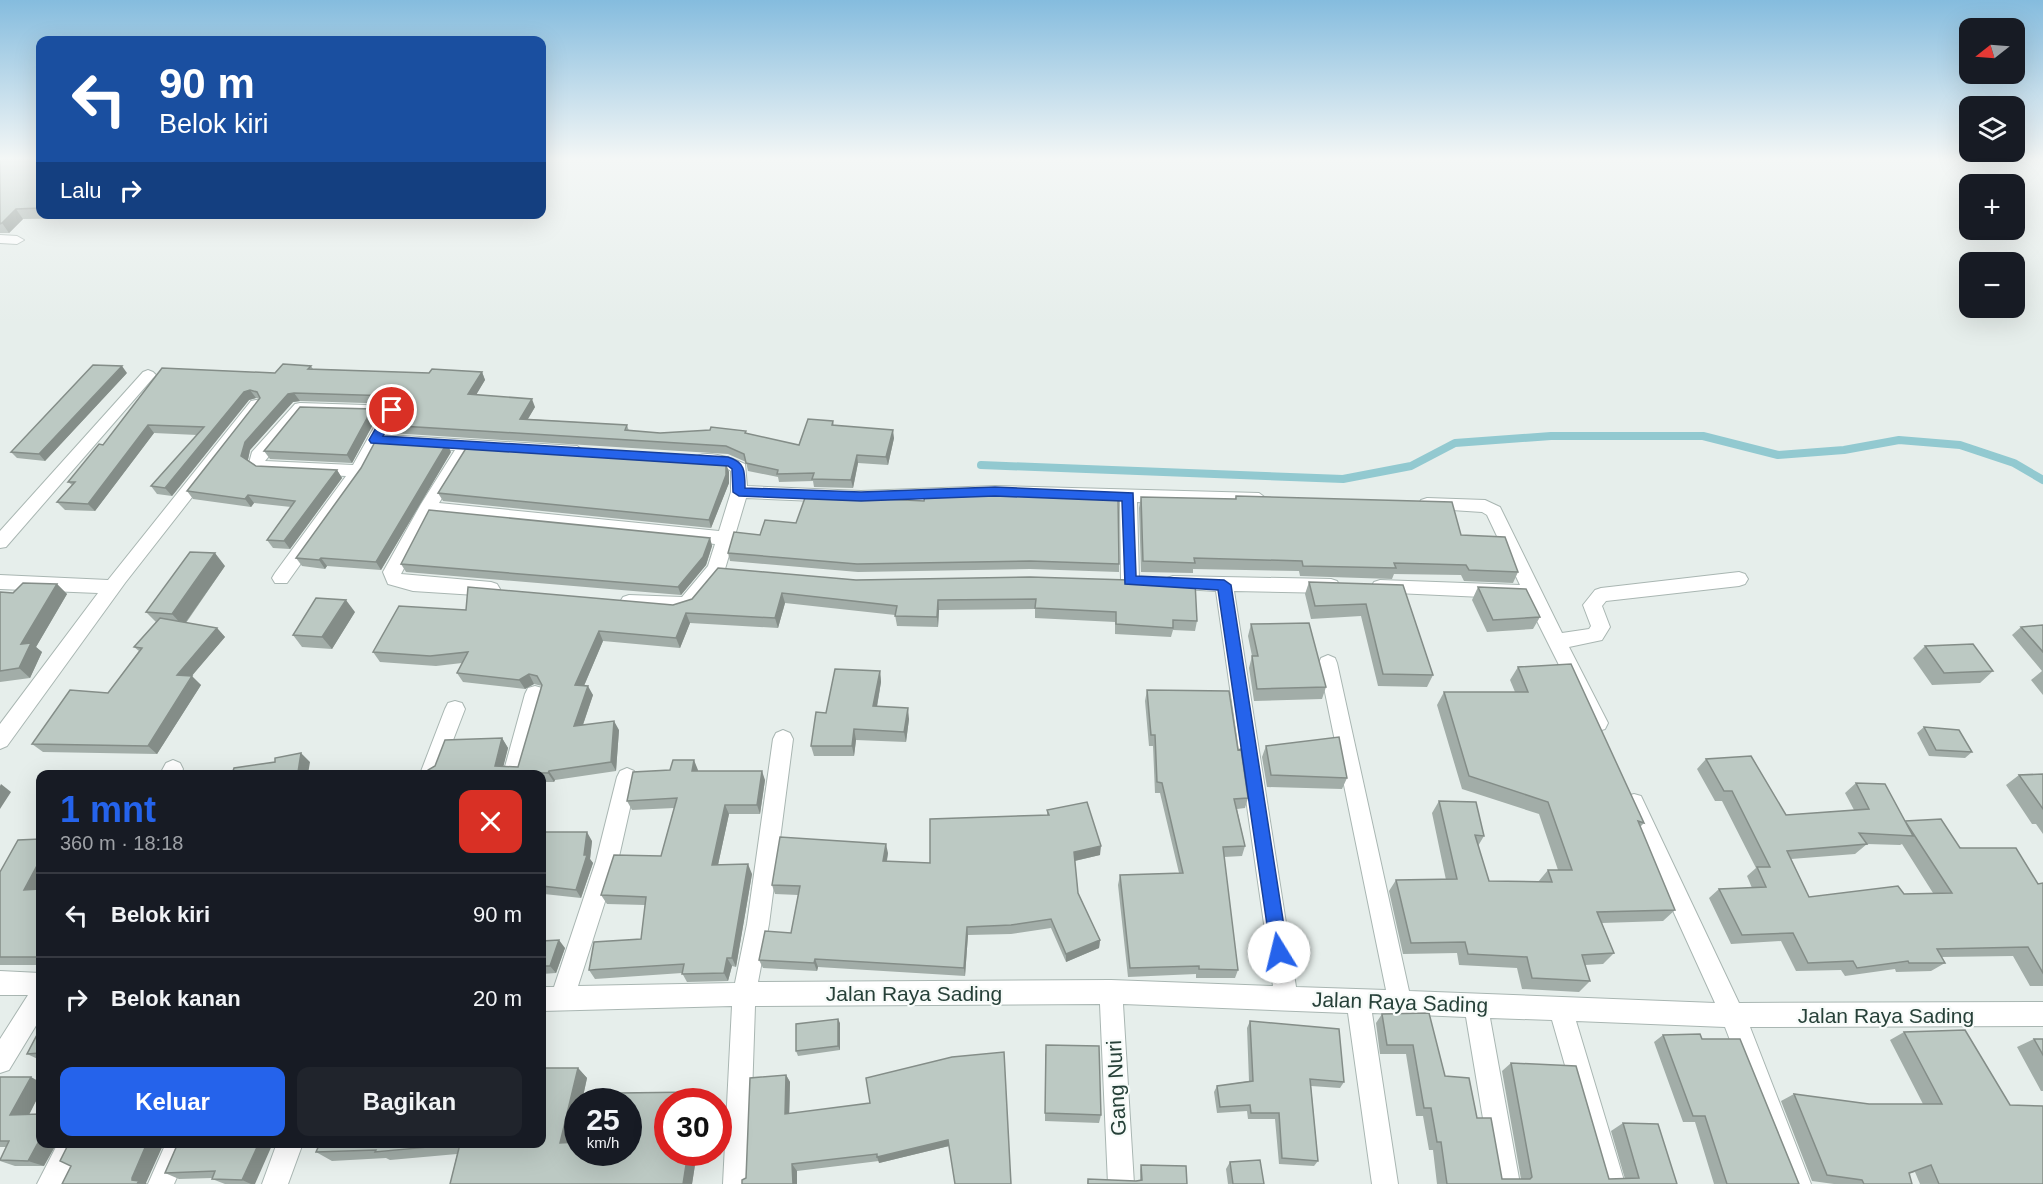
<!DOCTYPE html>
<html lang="id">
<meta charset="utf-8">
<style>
body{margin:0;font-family:Helvetica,sans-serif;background:#20242c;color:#f1f3f6;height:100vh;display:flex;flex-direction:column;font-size:22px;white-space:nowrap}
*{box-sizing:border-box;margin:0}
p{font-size:20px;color:#9ea1a6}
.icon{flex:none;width:33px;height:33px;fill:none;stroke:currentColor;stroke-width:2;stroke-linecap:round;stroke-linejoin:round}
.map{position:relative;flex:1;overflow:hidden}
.panel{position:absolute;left:36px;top:770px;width:510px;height:378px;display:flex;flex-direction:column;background:#171b24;border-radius:12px;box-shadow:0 6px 24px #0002}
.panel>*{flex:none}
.top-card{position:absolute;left:36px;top:36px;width:510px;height:183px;border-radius:12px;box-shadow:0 6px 24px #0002;background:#1a4fa0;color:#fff;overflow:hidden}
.needle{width:39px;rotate:253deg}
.tools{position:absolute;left:1959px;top:18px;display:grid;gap:12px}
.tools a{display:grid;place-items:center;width:66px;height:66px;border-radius:12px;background:#171b24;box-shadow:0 6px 24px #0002;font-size:30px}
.speed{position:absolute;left:564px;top:1088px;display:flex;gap:12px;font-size:30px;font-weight:700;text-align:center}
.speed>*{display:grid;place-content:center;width:78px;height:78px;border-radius:50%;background:#171b24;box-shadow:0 6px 24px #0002;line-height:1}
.speed small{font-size:15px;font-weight:400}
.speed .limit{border:9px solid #d22;background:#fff;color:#111}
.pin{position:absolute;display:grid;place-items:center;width:51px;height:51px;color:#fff;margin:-26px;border:3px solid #fff;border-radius:50%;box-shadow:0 2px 6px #0007}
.me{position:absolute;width:66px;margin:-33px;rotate:351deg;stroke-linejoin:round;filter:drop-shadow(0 0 4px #0008)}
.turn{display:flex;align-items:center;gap:21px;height:126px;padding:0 24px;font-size:27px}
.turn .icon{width:78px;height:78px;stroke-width:2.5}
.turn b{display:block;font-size:42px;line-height:51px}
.then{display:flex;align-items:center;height:57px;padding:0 24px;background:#0003;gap:12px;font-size:22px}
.round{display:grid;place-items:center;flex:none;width:63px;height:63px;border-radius:12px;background:#20242c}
.summary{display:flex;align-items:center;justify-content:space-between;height:102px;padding:0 24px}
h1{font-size:36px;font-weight:700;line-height:45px;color:#2563eb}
.cta{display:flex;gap:12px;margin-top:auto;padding:12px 24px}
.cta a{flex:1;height:69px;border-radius:12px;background:#2563eb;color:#fff;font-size:24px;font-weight:700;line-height:69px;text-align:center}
.cta a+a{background:#20242c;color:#f1f3f6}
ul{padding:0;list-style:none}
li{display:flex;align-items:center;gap:18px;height:84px;padding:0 24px;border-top:2px solid #363941}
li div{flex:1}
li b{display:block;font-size:22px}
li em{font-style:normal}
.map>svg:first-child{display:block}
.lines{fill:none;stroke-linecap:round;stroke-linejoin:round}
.stream{stroke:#92c9d0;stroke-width:8}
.minor-casing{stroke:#a9b6b2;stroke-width:2}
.minor{fill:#fff;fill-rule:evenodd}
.wall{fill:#a2ada8;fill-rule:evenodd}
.shaded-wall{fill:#848d88}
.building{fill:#bcc9c3;stroke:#848d88;stroke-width:1.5;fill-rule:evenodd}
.route{fill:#2563eb;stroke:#184099;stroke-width:1.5}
.labels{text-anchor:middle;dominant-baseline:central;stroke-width:4.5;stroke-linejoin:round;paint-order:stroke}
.near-street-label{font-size:21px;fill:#264038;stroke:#f7fbf9}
</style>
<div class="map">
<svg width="2043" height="1184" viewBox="0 0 2043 1184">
<rect width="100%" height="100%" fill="#e6eeeb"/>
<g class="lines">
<path class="stream" d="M981,465L1343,479L1411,466L1455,443L1551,436H1703L1778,455L1844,450L1899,440L1960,445L2014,463L2043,480"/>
<g class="minor-casing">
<path id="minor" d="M0,235L17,236L24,240L17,244L0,243Z
M148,370L153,372L156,375L153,378L6,547L0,548V531L143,372Z
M256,400L261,401L264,405L261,409L125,583L7,746L0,749V724L98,593L0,589V575L108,580L251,401Z
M300,403L397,406L400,410L386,435L577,446L585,452L577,458L471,451L439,503L719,531L731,492V471L725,467L694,464L692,460C701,447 733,458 745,464L747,486L861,491L995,486L1259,493L1267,499L1259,505L1137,502L1139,581L1136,586H1124L1121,581L1120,501L995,498L861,503L746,498L725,569L694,607L683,611L629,609L623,607L620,602L623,597L629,595L682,597L708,566L715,544L432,515L401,574L491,582L497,584L500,589L497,594L491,596L413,591L388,584L383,572L421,504L455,450L380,446L364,475L287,583H275L272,578L275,573L346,476L262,472L249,463L252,452L295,404ZM304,413L381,415L353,465L265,461Z
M1427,498L1485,500L1500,507L1562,633L1589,629L1591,626L1583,605L1595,590L1601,588L1739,572L1745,574L1748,579L1745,584L1739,586L1606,601L1602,606L1610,627L1602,640L1569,647L1608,723L1605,729L1598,731L1591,729L1526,599L1374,592L1371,587L1374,582L1380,580L1520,585L1487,515L1482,512L1421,508L1419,504L1421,500Z
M1173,576L1331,579L1337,581L1340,586L1337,591L1331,593L1234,591L1296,987L1386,990L1319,663L1321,658L1328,655L1335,658L1337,663L1409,991L1715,1003L1624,803L1627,796L1634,794L1641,796L1739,1003L2043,1002V1026L1750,1027L1811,1184H1785L1725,1027L1576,1021L1625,1184H1599L1552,1020L1490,1018L1520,1184H1494L1466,1017L1372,1013L1398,1184H1372L1348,1013L1123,1004L1134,1184H1108L1100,1004L755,1006L749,1184H723L732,1006L542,1011V987H554L596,861L617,777L620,771L627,768L634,771L637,777L618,861L578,986L735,983L747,924L773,739L776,733L783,730L790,733L793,739L769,924L758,982L1111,980L1273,986L1216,591L1167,588L1164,583L1167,578Z
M535,686L542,688L545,694L523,774H503L525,694L528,688Z
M455,701L462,703L465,709L440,774H420L445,709L448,703Z
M173,760L180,763L183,769L181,774H160L166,763Z
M0,971L40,973V1019L9,1070L0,1073V1039L28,995H0Z
M58,1143H85L64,1184H37Z
M166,1143H192L174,1184H148Z
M277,1143H303L288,1184H262Z"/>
</g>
<use href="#minor" class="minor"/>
</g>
<path class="wall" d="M0,159H40V214H95L92,218L23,219L9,233H0Z
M311,366L313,369L429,373L482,372L485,380L476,394L535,407L528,419L627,425L629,431L660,433L746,434L799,445L833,421L834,426L894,438L888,465L858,463L853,488L814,487L813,481L779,482L778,477L748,471L746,462L728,454L390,433L385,425L397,404L300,401L293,402L250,450L248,460L256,466L337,470L342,478L290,549L273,548L267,540L291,507L254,503L251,507L193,499L187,491L260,399L256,398L249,400L172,496L157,494L151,486L197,435L154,433L95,511L65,510L57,502L72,485L68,482L103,445L162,368L275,373Z
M127,373L45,461L17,458L11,452Z
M377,417L352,463L270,459L264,451Z
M451,452L381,570L327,566L325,569L302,566L296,558Z
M726,464L729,472V483L711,528L443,501L438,493Z
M1236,496L1461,535L1518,572L1513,583L1464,581L1461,575L1394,574L1392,579L1300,576L1299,571L1193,569V573L1141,572L1139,508L1141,497L1235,499Z
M760,535L1119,564V572L1030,569L858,572L730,561L728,553Z
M710,538L712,546L706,565L681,595L406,572L401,564Z
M225,566L186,623L217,628L225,637L191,676L201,685L157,754L43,752L32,744L108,693L139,651L134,647L156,622L146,612Z
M1030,577L1197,621L1195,631L1173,630L1171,637L1115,634V622L1035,618V609L939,610L938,627L897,626L895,615L785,603L778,628L690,623L680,648L603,641L584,686L593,695L583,725L619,730L616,771L555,780L554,782H542V774H426L502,738L508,748L503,766L518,767L542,686L534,684L525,689L463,682L457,673L462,663L436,666L380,662L373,652L466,610L673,605L856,580Z
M1309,582L1403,585L1433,675L1427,687L1378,686L1361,616L1311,619L1305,594Z
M57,584L67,594L36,647L42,652L30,678L0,682V592L13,593Z
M1478,587L1540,617L1533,629L1487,632L1472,600Z
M355,612L332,649L302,647L293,635Z
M1251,624L1326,687L1322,699L1254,701L1249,668L1252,656L1248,636Z
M2043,625V695L2031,680L2042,671L2012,635L2021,627Z
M1925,646L1993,671L1980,683L1932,685L1913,658Z
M1518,667L1644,823L1640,827L1675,910L1663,921L1602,923L1614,953L1603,964L1585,965L1590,981L1579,992L1522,989L1517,968L1459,965L1457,953L1403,954L1389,891L1396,880H1446L1432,813L1439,801L1484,836L1478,846L1489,881L1538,882L1548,870H1558L1539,814L1462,789L1437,705L1444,692H1515L1510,680Z
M880,671L881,682L877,707L909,719L906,742L856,740L854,756H814L811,746L826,713Z
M1147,690L1238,750L1248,798L1245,808L1237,809L1245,846L1242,856L1224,857L1238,970L1235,978H1196V974L1128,977L1118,885L1120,875L1179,873L1160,793H1155L1153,746H1149L1145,701Z
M1924,727L1972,752L1965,758L1929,756L1917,733Z
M1266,746L1347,778L1342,789L1267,787L1262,757Z
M1706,759L1786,815L1854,810L1845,793L1856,783L1905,821L2038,884L2043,883V986H2030L2013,956L1942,957L1945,963L1931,971L1896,972L1895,969L1845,976L1841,970L1796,971L1781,941L1731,944L1709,898L1719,889L1752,888L1747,876L1756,868L1722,801H1715L1697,769ZM1867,844L1900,845L1902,844L1933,893L1809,897L1791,859L1855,854Z
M698,770V771L765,780L760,814H729L718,865L752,874L736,967L732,966L728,981L687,982L682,973L595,979L589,970L641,939L645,905L607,904L601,895L661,856L674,808L632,810L627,801Z
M2043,774V834L2036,824H2032L2006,785L2019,775Z
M1047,810L1100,855L1075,861L1078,893L1100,940L1099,948L1066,962L1051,928L1011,934L968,935L965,976L818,967L817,971L763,968L759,960L791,933L798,895L775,894L772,885L888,853L887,861L930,863L1047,815Z
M542,832L592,841L590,859L593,863L581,898L544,894L546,941L565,948L556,973L542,974Z
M40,839V965H0V872Z
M1382,1014L1445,1076L1477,1118L1502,1179H1521L1502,1071L1511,1063L1609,1179H1625L1611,1131L1623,1123L1677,1184H1437L1433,1150H1429L1423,1116H1416L1406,1054H1380L1376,1023Z
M1250,1021L1344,1082L1340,1088L1311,1086L1318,1161L1314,1166L1279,1164L1275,1119H1248L1247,1111L1217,1113L1214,1092L1217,1086L1249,1081L1247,1028Z
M840,1023V1050L798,1056L796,1051Z
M40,1029V1060L27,1054Z
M1904,1032L2043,1184H1920L1915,1172L1909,1174L1912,1184H1834L1812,1181L1781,1101L1794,1094L1869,1104H1923L1890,1040Z
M1663,1035L1702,1039L1799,1184H1714L1695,1122H1683L1654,1042Z
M2034,1039H2043V1091H2041L2017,1047Z
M1045,1053L1101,1115L1099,1123L1045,1121Z
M542,1068H578L587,1078L582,1101H578V1120L572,1143L578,1142V1152H628V1101H617L619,1093L698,1092L704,1101H668V1152H697L692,1184H450L457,1154L390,1160L386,1158L332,1161L316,1152L320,1143H542Z
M786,1075L790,1082L789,1114L949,1146L879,1163V1161L797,1171V1184H742L746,1178Z
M0,1077L40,1093L29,1114L44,1166H15L0,1161L6,1147H0Z
M178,1143L255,1184H225L212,1179V1178L179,1179L165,1173Z
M1230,1162L1264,1184H1228L1226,1169Z
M1141,1165L1187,1184H1087L1088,1179L1136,1181L1140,1180V1170Z"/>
<path class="shaded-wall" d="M16,209L23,219L9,233L2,223Z
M122,366L127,373L45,461L39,454Z
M482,372L485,380L472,402L468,394Z
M250,390L256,398L249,400L172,496L165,488L244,392Z
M294,393L300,401L293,402L250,450L247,464L241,456L245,442L288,394Z
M532,399L535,407L523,427L520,419Z
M372,409L377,417L352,463L347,455Z
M148,425L154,433L95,511L88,504Z
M893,430L894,438L888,465L886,457Z
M447,443L451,452L381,570L376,562Z
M857,455L858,463L853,488L851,480Z
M726,464L729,472V483L711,528L709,520Z
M337,470L342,478L290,549L284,541Z
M248,495L254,503L251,507L245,499Z
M710,538L712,546L706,565L681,595L678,587Z
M215,553L225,566L183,626L172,614Z
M321,558L327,566L325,569L319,560Z
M57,584L67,594L36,647L42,652L30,678L19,668L21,644Z
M782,593L785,603L778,628L775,618Z
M346,600L355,612L332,649L322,637Z
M938,600L939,610L938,627L937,617Z
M686,613L690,623L680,648L676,638Z
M217,628L225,637L185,684L177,675Z
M599,631L603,641L580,695L575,685Z
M880,671L881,682L875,717L873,706Z
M529,674L534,684L525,689L519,680Z
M192,676L201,685L157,754L148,746Z
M588,686L593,695L579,736L574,726Z
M908,708L909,719L906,742L904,732Z
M614,721L619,730L616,771L611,762Z
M854,729L856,740L854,756L852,746Z
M502,738L508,748L502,772L495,766Z
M301,753L310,762L308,774L298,772Z
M694,760L698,770L696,781L692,771Z
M549,771L555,780L554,782L548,773Z
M762,771L765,780L760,814L757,805Z
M1,784L11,792L0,809V786Z
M725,805L729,814L716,874L712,865Z
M587,832L592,841L590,859L593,863L581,898L576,890L584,855Z
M886,844L888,853L885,870L883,861Z
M1101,846L1100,855L1074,861V852Z
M40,860V891L24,890Z
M748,864L752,874L736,967L732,958Z
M542,891L544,894L546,949L542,944Z
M967,927L968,935L965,976L964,968Z
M559,940L565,948L556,973L550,966Z
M1100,940L1099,948L1066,962V954Z
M727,958L732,966L728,981L724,973Z
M815,959L818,967L817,971L814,963Z
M838,1019L840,1023V1050L838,1046Z
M578,1068L587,1078L582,1101H578V1120L570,1152L560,1143Z
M786,1075L790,1082L789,1121L785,1114Z
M31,1077L40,1082V1093L26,1121L10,1115Z
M698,1092L704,1101H697Z
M40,1139V1143H57L44,1166L28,1161Z
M948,1140L949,1146L879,1163L877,1157Z
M147,1143H164L146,1183L147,1184H137L132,1180V1178Z
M259,1143H273L255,1184H251L242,1180Z
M688,1152H697L692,1184H683Z
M792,1164L797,1171V1184H793Z"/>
<path class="building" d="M0,159H40V208L16,209L2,223L0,224Z
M283,364L311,366L308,369L429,373L432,369L482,372L468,394L532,399L520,419L627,425L625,430L660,433L710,430L711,427L746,431L745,433L799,445L808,419L833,421L832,425L893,430L886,457L857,455L851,480L812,479L814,473L777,474L778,470L746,463L744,454L726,446L385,425L398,403L393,396L294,393L288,394L245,442L241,456L256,466L337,470L284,541L267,540L295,501L248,495L245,499L187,491L260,398L257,392L250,390L244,392L165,488L151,486L204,427L148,425L88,504L57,502L75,482H68L99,444L103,445L162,368L275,373Z
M93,365L122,366L39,454L11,452Z
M300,407L372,409L347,455L264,451Z
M376,440L447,443L376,562L321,558L319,560L296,558L361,468Z
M468,445L722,461L726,464V475L709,520L438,493Z
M993,493L1118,496L1119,564L1030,561L857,564L728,553L734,532L760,535L765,520L796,523L806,495L924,501L925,495Z
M1236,496L1452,502L1461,535L1505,537L1518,572L1469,570L1466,565L1394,563L1396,568L1303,566L1302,561L1194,558L1195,563L1143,561L1141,497L1236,499Z
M429,510L710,538L703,557L678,587L401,564Z
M190,552L215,553L172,614L146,612Z
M718,568L856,580L1030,577L1195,582L1197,621L1173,620V628L1116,624V612L1035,608L1036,599L938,600L937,617L895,616L897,606L782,593L775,618L686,613L676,638L599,631L575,685L588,686L574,726L614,721L611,762L549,771L548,773L494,772L493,774H426L428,770L435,766L445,740L502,738L495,766L518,767L542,685L537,676L529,674L519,680L457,673L468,652L430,656L373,652L399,606L466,610L468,587L673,605L692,599Z
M1309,582L1403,585L1433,675L1383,674L1366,604L1315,606Z
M23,583L57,584L21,644L31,643L19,668L0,671V592L13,593Z
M1478,587L1526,589L1540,617L1493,620Z
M316,598L346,600L322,637L293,635Z
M160,618L217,628L177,675L192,676L148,746L32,744L70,690L108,693L142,648L134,647Z
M1309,623L1326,687L1257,689L1252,656H1258L1251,624Z
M2043,625V652L2021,627Z
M1973,644L1993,671L1944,673L1925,646Z
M1571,664L1644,823L1638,821L1675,910L1597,912L1614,953L1582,955L1590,981L1532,978L1527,957L1468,954L1465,942L1411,943L1396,880L1457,879L1439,801L1476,802L1484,836L1475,835L1489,881L1552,882L1548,870H1572L1548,802L1469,776L1444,692H1528L1518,667Z
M835,669L880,671L873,706L908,708L904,732L854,729L852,746H811L816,712L826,713Z
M1147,690L1229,691L1238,750L1241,749L1248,798L1234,799L1245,846L1223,847L1238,970L1199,969V966L1130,968L1120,875L1183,873L1162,783L1157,782L1155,735H1151Z
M1924,727L1959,730L1972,752L1936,750Z
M1339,737L1347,778L1271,775L1266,746Z
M301,753L298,772H354L353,774H232L234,768L275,762V758Z
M1751,756L1786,815L1869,809L1856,783L1885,784L1905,821L1941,819L1960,848H2016L2038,884L2043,883V973L2028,947L1937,949L1945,963H1909L1908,961L1857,968L1853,961L1808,963L1793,933L1742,935L1719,889L1766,887L1757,867H1770L1732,791H1724L1706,759ZM1905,821L1952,893L1904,894L1898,886L1809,897L1787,851L1867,844L1859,833L1913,836Z
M673,760H694L692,771H762L757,805H725L712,865L748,864L732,958H727L724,973L682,974L684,964L589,970L594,942L641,939L646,897L601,895L614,855L661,856L677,798L627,801L633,772L670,770Z
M2043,774V809L2019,775Z
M1087,802L1101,846L1074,852L1078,893L1100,940L1066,954L1051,919L1011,925L967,927L964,968L815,959L814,963L759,960L765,931L791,933L800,886L772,885L780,837L886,844L883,861L930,863V819L1049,815L1047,810Z
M542,832H587L584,855H587L576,890L542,886Z
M40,839V860L24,890L40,889V957H0V872L18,840Z
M559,940L550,966H542V941Z
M1429,1013L1445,1076L1469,1078L1477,1118H1491L1502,1179H1530L1532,1177L1511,1063L1576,1066L1609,1179L1639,1178L1623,1123L1658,1124L1677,1184H1447L1441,1142H1437L1431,1108H1424L1413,1045H1387L1382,1014Z
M838,1019V1046L796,1051V1024Z
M1250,1021L1339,1029L1344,1082L1310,1079L1318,1161L1282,1158L1279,1113H1251L1250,1105L1220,1107L1217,1086L1253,1081Z
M40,1029V1053L27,1054Z
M1965,1030L2010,1105L2043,1106V1184H1939L1931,1165L1909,1173L1912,1184H1864L1862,1180L1827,1175L1794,1094L1869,1104H1942L1904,1032Z
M1700,1034L1702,1039H1740L1799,1184H1727L1705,1116H1693L1663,1035Z
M2034,1039H2043V1055Z
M1046,1045L1099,1046L1101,1115L1045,1113Z
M1004,1052L1011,1184H955L948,1140L877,1157V1154L792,1164L793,1184H742V1180L746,1178L750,1078L786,1075L785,1114L870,1103L866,1078L952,1057Z
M542,1068H578L560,1143L578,1142V1152H628V1101H617L619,1093L698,1092L697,1101H668V1152H688L683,1184H450L460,1144L375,1152L376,1150L316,1152L320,1143H542Z
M0,1077H31L10,1115L40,1114V1139L28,1161L0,1160L9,1141H0Z
M69,1143H147L132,1178V1180L139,1181L137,1184H62L71,1166L60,1161Z
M178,1143H259L242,1180L212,1179L215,1171L165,1173Z
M1260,1160L1264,1184H1233L1230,1162Z
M1141,1165L1186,1166L1187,1184H1088V1179L1136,1181L1142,1180Z"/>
<linearGradient id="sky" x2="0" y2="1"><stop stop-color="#85bcde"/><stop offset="0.49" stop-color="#f4f7f6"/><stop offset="1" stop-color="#f4f7f6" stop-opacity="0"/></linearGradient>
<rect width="2043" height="324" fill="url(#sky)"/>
<path class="route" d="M392,406L398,410L383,436L728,457C745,462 745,471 745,488L861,492L995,487L1133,493L1136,576L1224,580L1231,585L1288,952L1285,958L1279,961L1273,958L1271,952L1218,590L1125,584L1122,501L995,496L861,501L739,496L733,492L732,469L728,466L371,443L369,440L388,407Z"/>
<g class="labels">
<g class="near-street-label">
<text x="914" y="993">Jalan Raya Sading</text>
<text transform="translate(1400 1002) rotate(2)">Jalan Raya Sading</text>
<text x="1886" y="1015">Jalan Raya Sading</text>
<text transform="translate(1116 1088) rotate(-93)">Gang Nuri</text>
</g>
</g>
</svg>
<div class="tools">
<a><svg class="needle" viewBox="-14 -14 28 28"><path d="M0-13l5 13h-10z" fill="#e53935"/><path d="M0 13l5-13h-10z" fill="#9ea1a6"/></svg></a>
<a><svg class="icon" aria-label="layers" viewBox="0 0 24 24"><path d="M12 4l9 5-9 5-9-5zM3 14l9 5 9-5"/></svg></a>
<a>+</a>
<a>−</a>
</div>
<div class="speed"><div>25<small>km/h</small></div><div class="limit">30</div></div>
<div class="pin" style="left:392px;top:410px;background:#d93025"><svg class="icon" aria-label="arrive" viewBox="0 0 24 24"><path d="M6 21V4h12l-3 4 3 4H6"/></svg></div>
<svg class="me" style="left:1279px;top:952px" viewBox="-20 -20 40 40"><circle r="19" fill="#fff"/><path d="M0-13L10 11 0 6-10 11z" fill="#2563eb"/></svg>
<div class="top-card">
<div class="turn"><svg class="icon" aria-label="left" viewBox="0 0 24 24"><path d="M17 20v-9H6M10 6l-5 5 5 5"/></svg><div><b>90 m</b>Belok kiri</div></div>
<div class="then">Lalu<svg class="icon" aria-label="right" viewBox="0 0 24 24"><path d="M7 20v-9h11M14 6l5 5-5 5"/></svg></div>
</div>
<section class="panel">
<div class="summary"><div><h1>1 mnt</h1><p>360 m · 18:18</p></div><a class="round" style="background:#d93025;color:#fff"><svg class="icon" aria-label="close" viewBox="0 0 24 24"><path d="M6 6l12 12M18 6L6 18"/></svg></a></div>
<ul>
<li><svg class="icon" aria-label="left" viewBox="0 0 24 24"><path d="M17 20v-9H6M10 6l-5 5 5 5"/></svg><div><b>Belok kiri</b></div><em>90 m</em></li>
<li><svg class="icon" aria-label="right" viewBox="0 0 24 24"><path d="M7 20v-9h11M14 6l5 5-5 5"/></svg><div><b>Belok kanan</b></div><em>20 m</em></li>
</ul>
<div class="cta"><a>Keluar</a><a>Bagikan</a></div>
</section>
</div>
